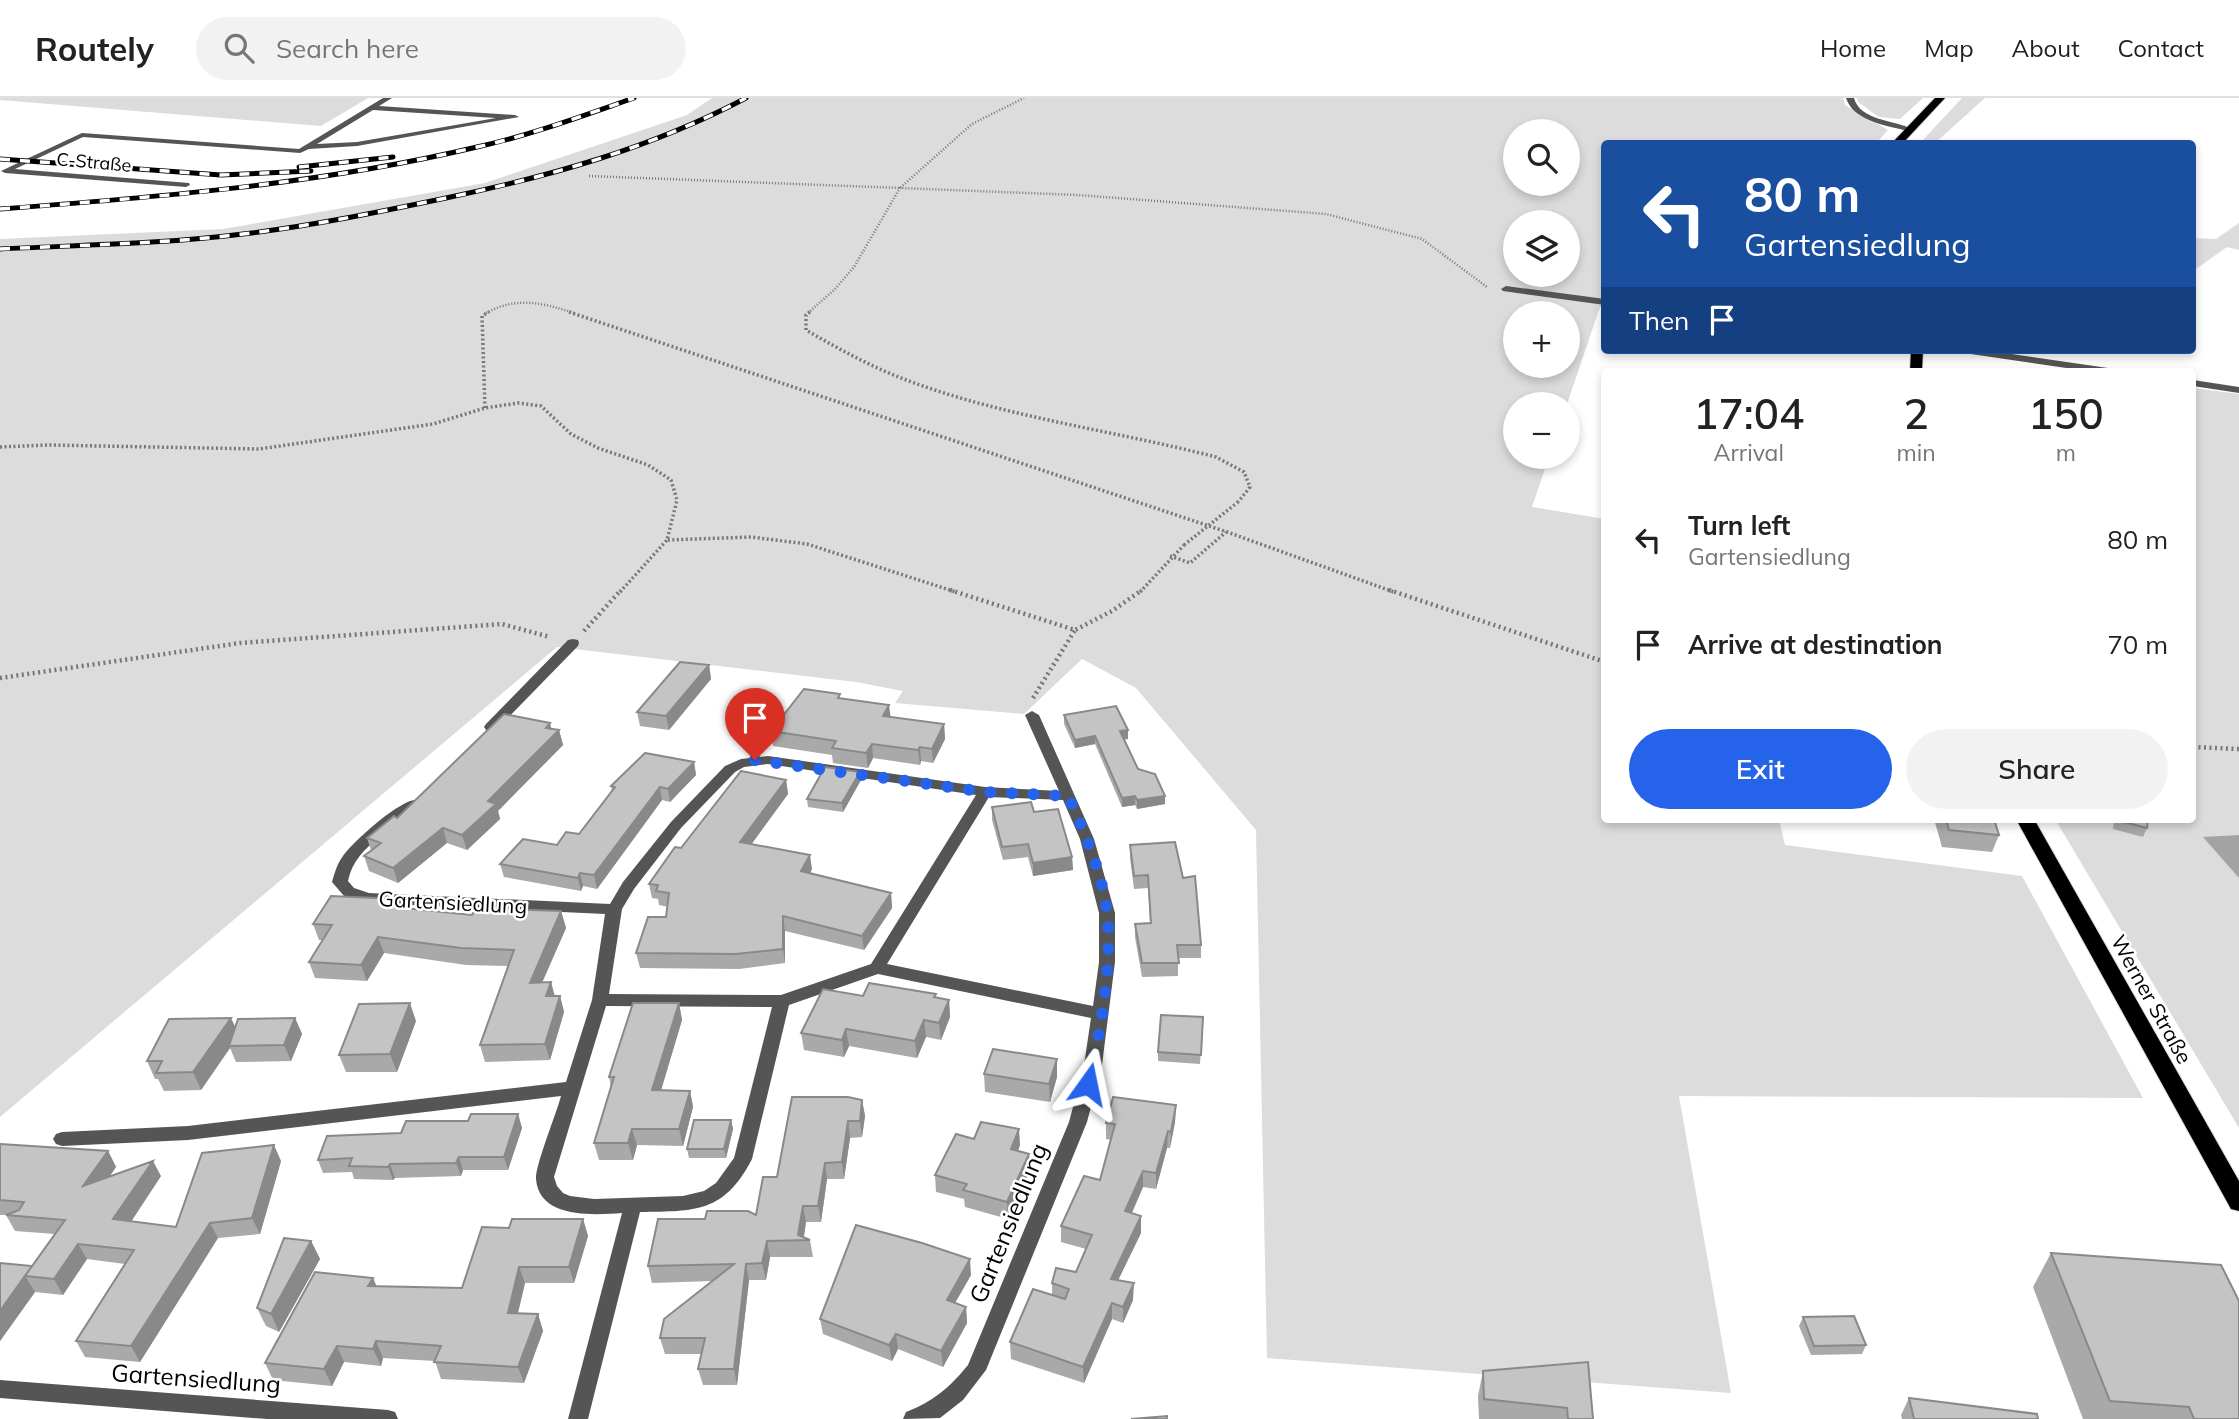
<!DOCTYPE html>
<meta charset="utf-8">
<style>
body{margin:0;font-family:Mulish,sans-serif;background:#f2f2f2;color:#222;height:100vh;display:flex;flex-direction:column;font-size:26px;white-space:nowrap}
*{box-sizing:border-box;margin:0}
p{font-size:23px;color:#767676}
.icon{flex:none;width:38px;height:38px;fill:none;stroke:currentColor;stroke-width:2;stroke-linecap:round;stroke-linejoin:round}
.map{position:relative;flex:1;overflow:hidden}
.drawer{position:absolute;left:1601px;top:270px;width:595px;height:455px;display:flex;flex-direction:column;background:#fff;border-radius:7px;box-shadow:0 4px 10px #0003}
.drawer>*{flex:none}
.guide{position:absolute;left:1601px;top:42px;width:595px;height:214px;border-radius:7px;box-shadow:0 4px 10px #0003;background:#1a4fa0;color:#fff;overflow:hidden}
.tools{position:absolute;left:1503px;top:21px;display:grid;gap:14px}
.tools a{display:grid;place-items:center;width:77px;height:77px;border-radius:50%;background:#fff;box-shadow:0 4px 10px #0003;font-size:35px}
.pin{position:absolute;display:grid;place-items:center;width:60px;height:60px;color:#fff;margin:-72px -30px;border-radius:50% 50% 50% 0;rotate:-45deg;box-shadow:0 0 7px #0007}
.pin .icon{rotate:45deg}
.me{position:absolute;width:77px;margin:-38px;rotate:12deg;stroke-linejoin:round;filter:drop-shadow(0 0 5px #0008)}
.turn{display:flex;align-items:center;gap:24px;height:147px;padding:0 28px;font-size:32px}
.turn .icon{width:91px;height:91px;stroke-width:2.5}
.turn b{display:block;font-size:49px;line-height:60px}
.then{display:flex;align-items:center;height:66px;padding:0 28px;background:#0003;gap:14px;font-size:26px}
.eta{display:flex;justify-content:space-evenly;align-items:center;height:119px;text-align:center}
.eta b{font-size:42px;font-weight:600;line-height:49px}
.primary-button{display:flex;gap:14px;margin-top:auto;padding:14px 28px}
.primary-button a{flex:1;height:80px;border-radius:42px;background:#2563eb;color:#fff;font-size:28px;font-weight:600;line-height:80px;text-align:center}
.primary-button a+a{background:#f2f2f2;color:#222}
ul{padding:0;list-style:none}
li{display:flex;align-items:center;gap:21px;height:105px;padding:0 28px}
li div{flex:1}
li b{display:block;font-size:26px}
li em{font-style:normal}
header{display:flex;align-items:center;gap:42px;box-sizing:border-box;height:98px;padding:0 35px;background:#fff;border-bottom:2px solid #e0e0e0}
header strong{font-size:33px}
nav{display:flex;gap:38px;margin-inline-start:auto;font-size:24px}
.search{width:490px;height:63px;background:#f2f2f2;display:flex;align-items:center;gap:18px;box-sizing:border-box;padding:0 24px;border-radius:38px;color:#767676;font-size:26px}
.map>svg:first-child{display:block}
.green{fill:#dcdcdc;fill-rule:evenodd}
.water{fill:#a3a3a3}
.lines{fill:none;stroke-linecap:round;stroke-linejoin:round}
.primary-casing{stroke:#dbdbdb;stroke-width:2}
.path-far2{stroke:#777;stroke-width:2.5;stroke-dasharray:1 2;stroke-linecap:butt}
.path-far1{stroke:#777;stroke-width:3.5;stroke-dasharray:2 2.5;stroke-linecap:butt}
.path{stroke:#777;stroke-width:4.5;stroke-dasharray:2 3.5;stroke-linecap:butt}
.lane{fill:#555;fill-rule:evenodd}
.street{fill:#555;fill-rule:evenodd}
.primary{fill:#000;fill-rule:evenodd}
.rail-casing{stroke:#000;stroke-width:5}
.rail{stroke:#fff;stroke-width:3.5;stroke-dasharray:10;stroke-linecap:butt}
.path-bridge{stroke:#777;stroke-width:3.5;stroke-dasharray:2 2.5;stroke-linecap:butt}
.wall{fill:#a9a9a9}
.shaded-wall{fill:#898989}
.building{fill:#c4c4c4;stroke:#898989;stroke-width:2}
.route{stroke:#2563eb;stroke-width:12;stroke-dasharray:0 21.6}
.labels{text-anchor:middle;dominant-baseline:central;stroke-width:5;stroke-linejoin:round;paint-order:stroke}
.far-street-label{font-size:18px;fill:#000;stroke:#fff}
.street-label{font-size:21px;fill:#000;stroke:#fff}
.near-street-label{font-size:24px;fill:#000;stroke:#fff}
</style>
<header>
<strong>Routely</strong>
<div class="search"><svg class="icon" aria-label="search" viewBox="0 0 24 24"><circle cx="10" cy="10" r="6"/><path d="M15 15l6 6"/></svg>Search here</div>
<nav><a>Home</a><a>Map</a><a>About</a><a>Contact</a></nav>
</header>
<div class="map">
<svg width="2239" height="1321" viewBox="0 0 2239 1321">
<rect width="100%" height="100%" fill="#fff"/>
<path class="green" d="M0,0H368L321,28L0,2Z
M712,0H1843L1845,7L1888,32L1876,45L1605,46V209H1600L1567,306H1516V359H1549L1532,409L1605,421V721H1779L1785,747L2022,778L2143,1000L1679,998L1731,1295L1267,1260L1256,732L1136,590L1082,561L1024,616L895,605L903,593L856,584L557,549L0,1019V141L223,131L485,85L687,17ZM1516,33H1568V86H1516ZM1516,124H1568V177H1516ZM1516,215H1568V268H1516Z
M1857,0H1923L1900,21L1879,19L1858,4Z
M1962,0H1985L1935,45H1920Z
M2239,125V152L2227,149L2193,173V140L2216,141Z
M2193,290L2239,296V1030L2055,721H2193Z"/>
<path class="water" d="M2239,737V780L2203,739Z"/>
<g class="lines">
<g class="primary-casing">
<path id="primary" d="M1935,0H1945L1902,46H1891Z
M1911,252H1923L1922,273H1910Z
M2016,721H2034L2239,1083V1113L2231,1111Z"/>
</g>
<path class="path-far2" d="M589,78L900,90L972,26L1024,0
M486,215C517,198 543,205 574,215
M808,215L835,191L854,169L900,90L1078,97L1326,116L1422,141L1487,189"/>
<path class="path-far1" d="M569,214L1227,434L1394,494
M810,214L806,217V232C837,250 868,267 901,280C1002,319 1112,332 1216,359L1244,374L1250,389L1238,404
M485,310L482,218L489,214
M0,349L48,347L259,351L433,326L485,310L518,305L541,308L571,336L598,350L648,367L671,382L677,402L667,442L751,439L807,446L956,494
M1170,458L1190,465L1226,434
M620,494L667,442
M1140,494L1184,447"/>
<path class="path" d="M950,492L1075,532L1112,513L1142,492
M1389,492L1605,564
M584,533L621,492
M0,580L240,545L502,526L550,539
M1033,600L1075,532
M2193,649L2239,651"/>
<path class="lane" d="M383,0H392L379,8L515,17L519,19L357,48L309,51L300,55L83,39L15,71L189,85L190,87L186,89L5,75L1,73L82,35L299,51ZM373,12L496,20L357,44L317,46Z
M1506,188L1605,201V207L1503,193L1501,191Z"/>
<path class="street" d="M1846,0H1854C1860,23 1895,22 1912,31L1908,33C1888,28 1853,23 1846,0Z
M1959,252H1984L2108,270L2113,273H2087L1964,255Z
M2193,282L2239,289V295L2193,288Z
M573,541L578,542L579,545L578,548L496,632H486L484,629L486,626L568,542Z
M1032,613L1039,617L1094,741L1115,815V864L1102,967L1087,1024L986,1272L963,1302L940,1320L903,1321L906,1314C933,1304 950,1289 968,1267L1069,1024L1084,967L1091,920L878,876L789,907L752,1061C724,1115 696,1113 640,1114L588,1321H568L622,1115C594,1117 539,1121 536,1081C535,1068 557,1014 561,998L188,1042L62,1048L56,1046L53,1041L56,1036L62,1034L188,1028L566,984L592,902L605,816L368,805L344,798L332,784C335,774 337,766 343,758C353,744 403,698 419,702L421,705C398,733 356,744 348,783L354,790L369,795L610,806L623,784L671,724L725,668L741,661L768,658L985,689L1059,693L1025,617ZM768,666L976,697L871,866L781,897L609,896L622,811L634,791L681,730L735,674L744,669ZM989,699L1063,702L1080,741L1099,815V864L1093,908L887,866ZM606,908L772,909L734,1060L716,1085L704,1093L683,1098L594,1101L570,1098L563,1095L557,1088L554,1079Z
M0,1282L388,1312L395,1314L398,1321H267L0,1300Z"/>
<use href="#primary" class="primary"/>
<g class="rail-casing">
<path id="rail" d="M0,61L221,77L311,73
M299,69L393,59
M0,111C160,99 321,86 477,49C531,37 582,18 634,0
M0,151C81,147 162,146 243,136C311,128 379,114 446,100C551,78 651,50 746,0"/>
</g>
<use href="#rail" class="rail"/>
<path class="path-bridge" d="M1184,447L1238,404"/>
</g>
<path class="wall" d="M2046,252H2073L2071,256Z
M709,567L711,581L669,632L640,628L637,614Z
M841,601L891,619L944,626L945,641L933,665L921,663L920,667L873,660L868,670L833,665L832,657L773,648L771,633Z
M1064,617L1128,641H1124L1138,671L1165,706L1137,711L1135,707L1122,709L1095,646L1075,650L1064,626Z
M552,631L559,632L563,647L498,713L500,721L467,752L447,745L398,785L369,773L364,758L371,752L367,740L397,720Z
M694,664L696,677L670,704L662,702L597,791L583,788L581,793L504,779L500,766L557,747L579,736L612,693L611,688Z
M786,682L788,696L751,747L812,771L810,776L891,795L892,810L864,852L785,833V865L739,871L640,870L636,855L666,819L668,809L659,807L658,801L652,800L649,786L681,750Z
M861,682L843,714L808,709L807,701Z
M992,709L1034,714L1072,759L1073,772L1033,778L1028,759L1003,762L992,722Z
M1934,721H1994L1999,737L1992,754L1942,749Z
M2114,721H2148L2147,730L2143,739L2113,731Z
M1130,747L1183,780L1201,847V860H1178V878L1142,879L1135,839V826L1150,825L1148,790L1134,791L1130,760Z
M400,810L472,817L561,813L566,830L542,884H551L555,898H560L564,914L550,962L485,964L480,947L508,868L466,867L384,855L367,883L315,880L309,864L322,842H319L313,826Z
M863,898L936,900L949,902L950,919L941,942L926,939L917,960L849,948L844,959L804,952L801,935Z
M679,905L682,922L661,992L690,993L693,1009L683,1048L637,1047L633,1062H599L594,1045L611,989L609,979Z
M1203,919L1200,966L1158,963V954Z
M295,920L302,936L291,963L236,964L230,950L201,992L164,993L158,981H155L147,963L235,929Z
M416,923L397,974H346L339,957Z
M984,976L1057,979L1050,1004L985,994Z
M862,1002L865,1018L862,1039L850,1040L844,1081H827L821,1124H806L804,1139L810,1142L813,1159H770L766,1182H749L737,1287H703L698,1271L702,1256H665L660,1240L712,1183L652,1185L648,1168L705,1121L756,1117L777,1079Z
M1176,1007L1175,1024L1170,1050H1167L1156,1091L1143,1089L1132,1115L1141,1135L1118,1182L1133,1202L1123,1225L1112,1221L1084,1285L1011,1261L1010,1244L1052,1197V1185L1076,1174L1086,1151L1061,1144V1128L1100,1082L1111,1042L1106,1041V1025Z
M518,1016L522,1030L508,1072H463L461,1078L395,1080L393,1082L354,1081L352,1074L323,1075L318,1062L401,1035L468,1023Z
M731,1022L733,1031L726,1060H689L687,1051Z
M974,1041L1020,1047L1018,1053L1029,1056L1030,1072L1008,1121L965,1109L964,1101L936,1094L935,1077Z
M0,1046L108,1053L116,1069L109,1079L161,1078L131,1124L176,1129L281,1063L260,1136L218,1140L140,1264L85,1259L76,1243L125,1166L87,1161L63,1197L35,1194L0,1243V1165L32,1168L55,1136L15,1133L6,1117H0Z
M583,1121L588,1138L574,1185H525L518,1215L538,1216L543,1233L524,1285L441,1281L435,1263L383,1260L381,1268L344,1264L332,1288L273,1282L265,1265L373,1180L376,1188L462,1190L509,1130Z
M311,1143L320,1161L279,1234L266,1228L257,1210Z
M2051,1155L2239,1321H2083L2033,1189Z
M971,1177L955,1205L966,1209L967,1225L943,1269L898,1251L892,1263L823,1236L820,1221Z
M1803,1219L1866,1247L1862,1256L1811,1257L1799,1228Z
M1483,1273L1593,1321H1479L1478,1298Z
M1909,1300L2038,1321H1902L1901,1317Z"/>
<path class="shaded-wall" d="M709,567L711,581L669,632L666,618Z
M889,607L891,622L883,618Z
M550,625L553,638L559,632L563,647L498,713L500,721L467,752L462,737Z
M944,626L945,641L933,665L932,651Z
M1128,632V641L1120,642V633Z
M1095,638V646L1075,650V642Z
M872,646L873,660L868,670L866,655Z
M920,649L921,663L920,667L918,652Z
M694,664L696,677L670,704L668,691Z
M860,674L861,682L843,714L842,705Z
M786,682L788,696L742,759L740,744Z
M660,689L662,702L597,791L594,777Z
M1135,698V707L1122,709V700Z
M1165,698V706L1137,711V702Z
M443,730L447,745L398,785L393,770Z
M810,757L812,771L803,787L801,773Z
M1072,759L1073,772L1033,778V765Z
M580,775L583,788L581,793L578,780Z
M891,795L892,810L864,852L862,838Z
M397,801L403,817L393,809Z
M561,813L566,830L535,901L530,885Z
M783,818L785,833V865L783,851Z
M378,839L384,855L367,883L361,867Z
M551,884L555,901L546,898Z
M560,898L564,914L550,962L545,946Z
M949,902L950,919L941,942L939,925Z
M410,905L416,923L397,974L390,956Z
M679,905L682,922L656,1009L652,992Z
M231,920L239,937L229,948L230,950L201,992L193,974Z
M295,920L302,936L291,963L284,947Z
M924,922L926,939L917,960L915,943Z
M846,931L849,948L844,959L842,942Z
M1057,961V979L1050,1004L1049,986Z
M690,993L693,1009L683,1048L679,1031Z
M862,1002L865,1018L862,1039L860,1023Z
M1176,1007L1175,1024L1170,1050L1171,1034Z
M518,1016L522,1030L508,1072L504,1059Z
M731,1022L733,1031L726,1060L724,1051Z
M848,1023L850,1040L844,1081L842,1064Z
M632,1031L637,1047L633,1062L628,1045Z
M1019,1031L1020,1047L1012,1068L1011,1051Z
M1168,1033L1167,1050L1156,1091V1075Z
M274,1047L281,1063L260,1136L252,1120Z
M108,1053L116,1069L92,1104L83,1088Z
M1029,1056L1030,1072L1008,1121L1007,1104Z
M459,1059L463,1072L461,1078L456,1065Z
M153,1063L161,1078L122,1137L113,1121Z
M825,1065L827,1081L821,1124L818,1108Z
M390,1066L395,1080L393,1082L388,1069Z
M1143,1073V1089L1125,1130V1113Z
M803,1108L806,1124L803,1143L798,1137Z
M1141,1118V1135L1111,1197V1181Z
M583,1121L588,1138L574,1185L569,1169Z
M210,1125L218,1140L140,1264L131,1248Z
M311,1143L320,1161L279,1234L271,1216Z
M767,1143L770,1159L766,1182L762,1165Z
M78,1146L87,1161L63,1197L54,1181Z
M970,1161L971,1177L948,1217L947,1202Z
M746,1166L749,1182L737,1287L734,1271Z
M519,1169L525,1185L514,1231L508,1215Z
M25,1178L35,1194L0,1243V1213Z
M373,1180L380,1196L368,1188Z
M1134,1185L1133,1202L1123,1225V1209Z
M1112,1205V1221L1084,1285L1083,1269Z
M966,1209L967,1225L943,1269L941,1253Z
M538,1216L543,1233L524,1285L518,1269Z
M896,1236L898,1251L892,1263L889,1247Z
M376,1243L383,1260L381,1268L373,1251Z
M337,1248L344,1264L332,1288L324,1271Z"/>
<path class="building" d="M680,564L709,567L666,618L637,614Z
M804,591L840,596L838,600L889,607L883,618L944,626L932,651L920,649L918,652L872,646L866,655L832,650L836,643L771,633Z
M1116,608L1128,632L1120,633L1138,671L1155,676L1165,698L1137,702L1135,698L1122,700L1095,638L1075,642L1064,617Z
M504,616L550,625L546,630L559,632L488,703L496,706L462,737L443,730L393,770L364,758L381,745L367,740L394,718L397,720Z
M645,655L694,664L668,691L660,689L594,777L580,775L578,780L500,766L523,741L557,747L566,734L579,736L615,689L611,688Z
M825,669L860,674L842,705L807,701Z
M741,673L786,682L740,744L810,757L801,773L891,795L862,838L783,818V851L736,856L636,855L648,819H666L669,795L656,793L658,787L649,786L675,749L681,750Z
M1031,704L1034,714L1058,711L1072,759L1033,765L1028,746L1002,749L992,709Z
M1946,721H1994L1999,737L1949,732Z
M2117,721H2148L2147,730L2116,722Z
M1175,744L1183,780L1195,778L1201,847H1177L1179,865H1142L1135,826L1151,825L1148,777L1134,778L1130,747Z
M331,798L397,801L393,809L472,817L476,810L561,813L530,885L551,884L546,898H560L545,946L480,947L514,852L461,850L378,839L361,867L309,864L332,827L313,826Z
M869,885L936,896L934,899L949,902L939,925L924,922L915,943L846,931L842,942L801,935L823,891L863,898Z
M410,905L390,956L339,957L359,906Z
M633,905H679L652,992L690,993L679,1031H632L628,1045H594L614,979H609Z
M1161,917L1203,919L1201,957L1158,954Z
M231,920L193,974L156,975L162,963H147L169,921Z
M295,920L284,947L229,948L238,921Z
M993,951L1057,961L1049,986L984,976Z
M792,999H848L862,1002L860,1023H848L842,1064L825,1065L818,1108H803L798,1137L810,1142L767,1143L762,1165L746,1166L734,1271H698L705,1240H660L664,1221L734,1166L648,1168L658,1121H705L707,1113H748L756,1117L763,1079H777Z
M1113,999L1176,1007L1171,1034L1168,1033L1156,1075L1143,1073L1125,1113L1141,1118L1111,1181L1134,1185L1123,1209L1112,1205L1083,1269L1010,1244L1033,1191L1065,1201L1069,1191L1052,1185L1056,1170L1076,1174L1092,1137L1061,1128L1084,1078L1100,1082L1115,1026L1106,1025Z
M471,1016H518L504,1059H459L456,1065L390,1066L388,1069L349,1068L352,1060L318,1062L327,1038L401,1035L406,1023H468Z
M694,1022H731L724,1051H687Z
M981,1024L1019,1031L1011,1051L1029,1056L1007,1104L963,1092L967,1086L935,1077L956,1036L974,1041Z
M0,1046L108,1053L83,1088L153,1063L113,1121L176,1129L202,1055L274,1047L252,1120L210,1125L131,1248L76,1243L134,1152L78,1146L54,1181L25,1178L65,1122L6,1117L19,1112L24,1104L0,1102Z
M512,1121H583L569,1169H519L508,1215L538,1216L518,1269L434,1264L441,1248L376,1243L373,1251L337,1248L324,1271L265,1265L315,1174L373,1180L368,1188L462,1190L482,1129L509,1130Z
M856,1127L922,1145L970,1161L947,1202L966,1209L941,1253L896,1236L889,1247L820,1221Z
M284,1140L311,1143L271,1216L257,1210Z
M2051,1155L2221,1167L2239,1203V1321H2194L2189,1309L2110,1303Z
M0,1165L32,1168L0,1213Z
M1854,1218L1866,1247L1814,1248L1803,1219Z
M1588,1264L1593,1321H1568L1567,1310L1484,1301L1483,1273Z
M1909,1300L2037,1316L2038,1321H1914Z
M1167,1318V1321H1131Z"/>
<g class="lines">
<path class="route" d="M755,662L985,694L1068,698C1085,735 1102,774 1107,815C1113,863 1100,939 1088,986"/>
</g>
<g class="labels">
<g class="far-street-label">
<text transform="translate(94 64) rotate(5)">C-Straße</text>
</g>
<g class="street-label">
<text transform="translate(453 804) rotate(3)">Gartensiedlung</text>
<text transform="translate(2152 901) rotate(61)">Werner Straße</text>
</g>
<g class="near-street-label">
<text transform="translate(1008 1125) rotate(-68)">Gartensiedlung</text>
<text transform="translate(196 1280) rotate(4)">Gartensiedlung</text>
</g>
</g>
</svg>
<div class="tools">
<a><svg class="icon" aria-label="search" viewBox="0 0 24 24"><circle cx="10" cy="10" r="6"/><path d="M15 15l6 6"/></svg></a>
<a><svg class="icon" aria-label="layers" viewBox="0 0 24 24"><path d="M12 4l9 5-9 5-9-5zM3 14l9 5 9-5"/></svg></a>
<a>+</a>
<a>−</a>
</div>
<div class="pin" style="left:755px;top:662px;background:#d93025"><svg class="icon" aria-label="arrive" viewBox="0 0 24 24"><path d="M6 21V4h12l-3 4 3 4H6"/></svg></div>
<svg class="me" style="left:1088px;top:986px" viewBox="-20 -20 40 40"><path d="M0-17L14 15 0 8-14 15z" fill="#2563eb" stroke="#fff" stroke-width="4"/></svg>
<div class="guide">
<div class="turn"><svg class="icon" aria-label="left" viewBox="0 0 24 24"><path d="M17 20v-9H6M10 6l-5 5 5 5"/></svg><div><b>80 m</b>Gartensiedlung</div></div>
<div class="then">Then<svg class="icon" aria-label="arrive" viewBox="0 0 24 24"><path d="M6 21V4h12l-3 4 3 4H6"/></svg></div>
</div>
<section class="drawer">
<div class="eta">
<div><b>17:04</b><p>Arrival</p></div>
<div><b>2</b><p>min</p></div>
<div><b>150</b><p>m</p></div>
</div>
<ul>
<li><svg class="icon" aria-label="left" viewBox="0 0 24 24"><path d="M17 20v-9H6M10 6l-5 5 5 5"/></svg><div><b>Turn left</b><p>Gartensiedlung</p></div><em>80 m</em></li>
<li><svg class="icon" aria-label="arrive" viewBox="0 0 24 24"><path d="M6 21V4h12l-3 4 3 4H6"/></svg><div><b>Arrive at destination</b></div><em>70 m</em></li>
</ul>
<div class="primary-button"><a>Exit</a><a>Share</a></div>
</section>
</div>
